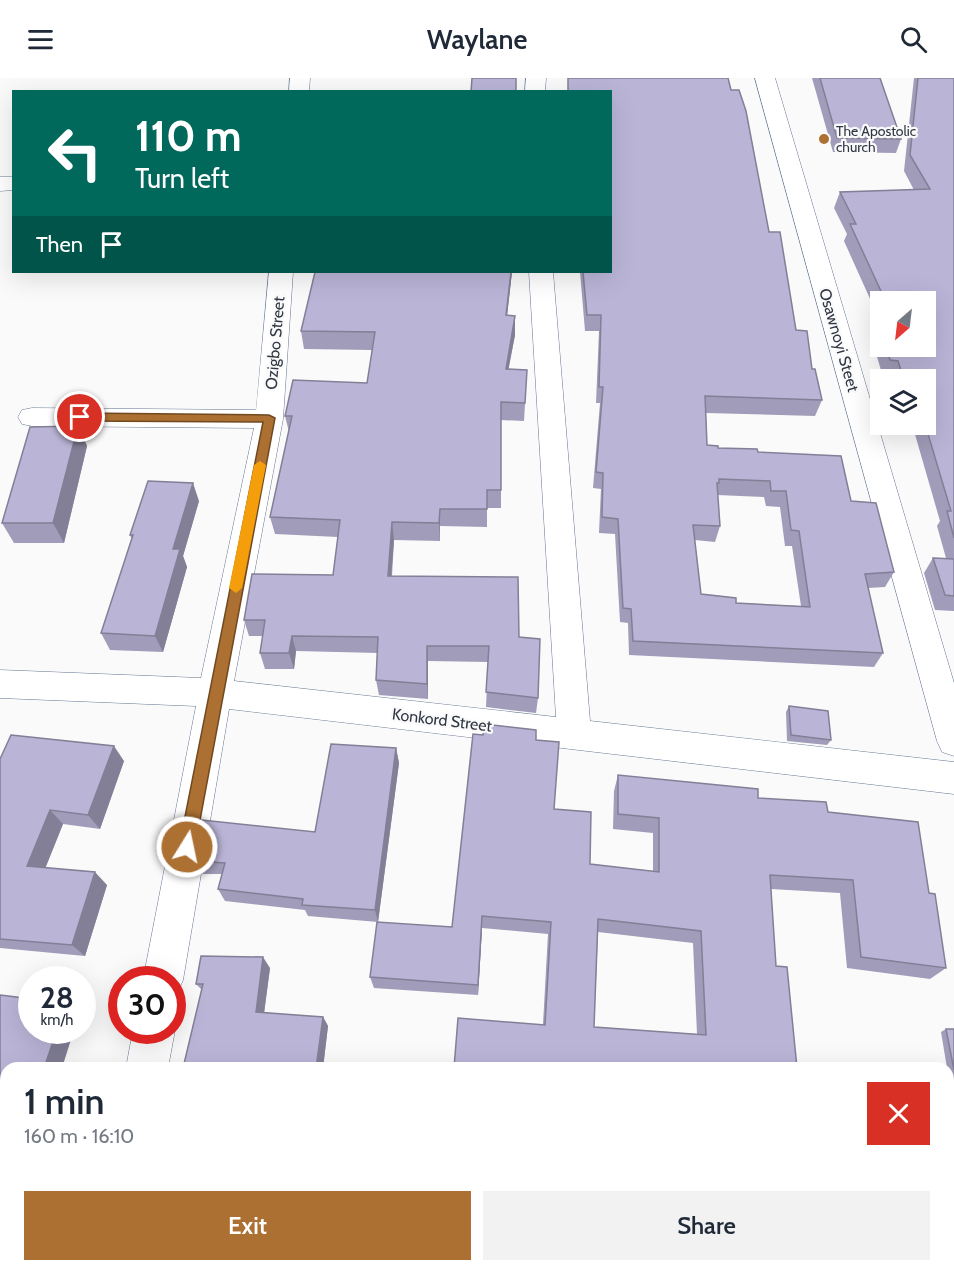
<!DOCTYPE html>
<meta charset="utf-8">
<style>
body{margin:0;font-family:Cabin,sans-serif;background:#f2f2f3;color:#1f2937;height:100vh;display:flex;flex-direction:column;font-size:22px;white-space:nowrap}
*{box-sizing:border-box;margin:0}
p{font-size:20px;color:#747a83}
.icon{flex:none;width:33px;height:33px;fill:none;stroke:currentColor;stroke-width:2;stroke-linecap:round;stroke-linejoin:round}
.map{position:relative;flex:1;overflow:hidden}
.details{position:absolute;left:0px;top:984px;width:954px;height:210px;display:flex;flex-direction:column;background:#fff;border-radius:18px 18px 0 0;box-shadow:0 6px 24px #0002}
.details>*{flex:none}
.banner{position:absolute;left:12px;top:12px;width:600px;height:183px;border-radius:0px;box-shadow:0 6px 24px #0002;background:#00695c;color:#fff;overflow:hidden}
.needle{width:39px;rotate:208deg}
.tools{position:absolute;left:870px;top:213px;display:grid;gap:12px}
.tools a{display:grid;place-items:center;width:66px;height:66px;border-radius:0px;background:#fff;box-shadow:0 6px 24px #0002;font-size:30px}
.speed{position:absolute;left:18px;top:888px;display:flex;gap:12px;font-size:30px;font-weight:700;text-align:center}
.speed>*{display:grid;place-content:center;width:78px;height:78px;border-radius:50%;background:#fff;box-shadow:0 6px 24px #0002;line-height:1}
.speed small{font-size:15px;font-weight:400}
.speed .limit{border:9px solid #d22;background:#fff;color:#111}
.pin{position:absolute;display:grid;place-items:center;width:51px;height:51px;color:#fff;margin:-26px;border:3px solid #fff;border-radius:50%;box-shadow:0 2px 6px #0007}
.me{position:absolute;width:66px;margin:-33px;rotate:10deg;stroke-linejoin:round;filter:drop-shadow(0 0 4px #0008)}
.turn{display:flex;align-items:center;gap:21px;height:126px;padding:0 24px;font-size:27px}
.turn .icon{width:78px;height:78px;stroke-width:2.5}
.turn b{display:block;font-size:42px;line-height:51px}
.then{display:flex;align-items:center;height:57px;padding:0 24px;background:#0003;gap:12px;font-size:22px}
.round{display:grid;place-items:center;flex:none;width:63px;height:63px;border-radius:0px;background:#f2f2f3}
.overview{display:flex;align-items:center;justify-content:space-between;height:102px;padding:0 24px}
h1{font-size:36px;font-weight:600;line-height:45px}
.primary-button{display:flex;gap:12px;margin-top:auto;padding:12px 24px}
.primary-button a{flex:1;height:69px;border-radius:0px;background:#ac7032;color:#fff;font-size:24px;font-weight:600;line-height:69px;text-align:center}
.primary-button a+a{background:#f2f2f3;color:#1f2937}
header{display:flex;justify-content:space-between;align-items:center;height:78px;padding:0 24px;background:#fff;font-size:27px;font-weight:600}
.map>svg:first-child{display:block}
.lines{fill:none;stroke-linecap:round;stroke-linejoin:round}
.minor-casing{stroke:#647691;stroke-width:1}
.minor{fill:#fff;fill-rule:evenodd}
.wall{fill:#a09cb9;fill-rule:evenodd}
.shaded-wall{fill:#827f96}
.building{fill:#bab5d7;stroke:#827f96;stroke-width:1.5;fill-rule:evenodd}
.route{fill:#ac7032;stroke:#704920;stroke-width:1.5}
.slow{fill:#f59e0b}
.poi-dot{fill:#ac7032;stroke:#fafafa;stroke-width:2}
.labels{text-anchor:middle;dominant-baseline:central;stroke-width:4.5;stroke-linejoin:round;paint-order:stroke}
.far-poi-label{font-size:14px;fill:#303744;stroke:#fafafa;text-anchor:start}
.street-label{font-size:16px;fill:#303744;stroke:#fafafa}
</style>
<header><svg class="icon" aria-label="menu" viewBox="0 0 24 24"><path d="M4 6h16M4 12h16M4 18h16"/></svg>Waylane<svg class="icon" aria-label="search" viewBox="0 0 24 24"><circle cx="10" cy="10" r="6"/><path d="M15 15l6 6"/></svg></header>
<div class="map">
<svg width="954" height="1194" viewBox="0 0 954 1194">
<rect width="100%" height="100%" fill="#fafafa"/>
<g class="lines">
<g class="minor-casing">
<path id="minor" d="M290,0H310L309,14H289Z
M526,0H546L545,14H525Z
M755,0H775L954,605V678L942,674L937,663Z
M0,99H14V112L0,113Z
M269,194H293L283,341L234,603L556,639L529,194H553L590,643L954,684V716L229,631L183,902L177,916L172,918V902H143L196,628L0,620V592L201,600L254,350L32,348L22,346L18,339L22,332L32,330L256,332Z
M172,947L175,952L168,990H126L133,952H172Z
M87,1188H133L131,1194H85Z
M678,1188H806L808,1194H680Z"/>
</g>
<use href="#minor" class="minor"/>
</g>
<path class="wall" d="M812,0H880L901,61L896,75L833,74Z
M914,0H954V533L935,532L924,495L933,480H946L937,448L940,443L912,346H926V302H891V299H883L875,272L880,262L878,256L880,251V268H926V224H880V243L844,163L847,156L834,130L840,114L914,112L904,93Z
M610,14L769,154L796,252L812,291L822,322L815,338L706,335L707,367L718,370L758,374L851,423L894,494L885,509L868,510L883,575L874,589L629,577L628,545L620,544L615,456L599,455L601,411L593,410L600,325H596L599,253H585L580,194H610ZM717,417L764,419L766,428L780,429L785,468H792L801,528L736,525L701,516L695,462L715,464L720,448Z
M315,194H512L507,238L515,257L508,292H527L524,343L501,342V430H487V449L440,448V463L394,462L392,498L519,559L538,620L536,635L486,629L488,584L428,583V621L379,617L376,602L378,575L296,573L294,591H265L260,575L263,558H249L244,542L333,497L338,459L275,456L270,439L289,354L285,338L367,305L372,272L304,271L301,253Z
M78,348L87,368L64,465H14L2,445Z
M199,423L183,478L187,489L163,574L110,572L101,555L132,462L130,457Z
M789,628L831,662L827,667L787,663L786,634Z
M536,662L554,731L590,786L653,793V755L613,751L614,713L618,697L758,720L828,734L929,815L946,890L930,901L847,890L840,815L771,811L776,888L797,990L543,946L548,856L482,850L478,917L374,910L370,899L452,849ZM598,854L693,865L697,956L594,949Z
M396,670L399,685L378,844L308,838L305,832L225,823L218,811L222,796H203L195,783L315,754Z
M0,681L124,683L100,751L63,746L45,790L107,807L85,878L0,870Z
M270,890L264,935L323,939L328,948L323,990L202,912L196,906Z
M946,951H954V1018H952L948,996V990H947L941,954Z
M948,1040H954V1156L948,1155Z"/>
<path class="shaded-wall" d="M511,194H512L505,256L506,237Z
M515,238V257L505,310L506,291Z
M78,348L87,368L64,465L53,445Z
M193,405L199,423L183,478L187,489L163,574L155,558L173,471Z
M440,431V463L439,445Z
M392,444L394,462L390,514L388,498Z
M292,558L296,573L294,591L289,575Z
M427,568L428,583V621L427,606Z
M114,668L124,683L100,751L88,737Z
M396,670L399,685L378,844L375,832Z
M50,732L63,746L41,801L27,788Z
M95,794L107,807L85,878L72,867Z
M482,838V850L478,917V907Z
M263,879L270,890L263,943L256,934Z
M323,939L328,948L323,990H316Z
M57,952H74L62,990H44Z
M6,1150V1188H13L11,1194H0V1169Z"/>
<path class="building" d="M472,0H516V14H471Z
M568,0H728L731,12H739L746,33L769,154H780L796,252L807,253L812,291H815L822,322L705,318L707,367L718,368V370L757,371L758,374L841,378L851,423L876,425L894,494L865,496L883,575L633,563L631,531L623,530L618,441L602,439L603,395L596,394L603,309H599L601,237H587L583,194H610V14H568ZM719,401L770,403L771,413H786L791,452L799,453L810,529L736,525V520L701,516L693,447L720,448L717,405H719Z
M820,0H880L901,61L837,60Z
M918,0H954V460L947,433H951L925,346L926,302H904L898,283L890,282L886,268H926V224H886L850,146H856L840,114L930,111L910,77Z
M315,194H511L506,237L515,238L506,291L527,292L525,325L501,324V412H487V431H440L439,445L392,444L388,498L518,499L519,559L540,561L538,620L486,614L489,568H427V606L376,602L378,559L292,558L289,575H260L265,542H244L252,496L333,497L340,442L270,439L292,338H285L293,302L367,305L375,254L301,253Z
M78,348L53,445H2L30,349Z
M148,403L193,405L173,471H180L155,558L101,555L133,457H130Z
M933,480L954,481V518L945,517Z
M789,628L828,633L831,662L791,657Z
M484,646L536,652V662L559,664L554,731L591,734L590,786L659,794V740L618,736V697L758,711V720L826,724L828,734L918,744L929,815L935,816L946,890L861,879L853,802L770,797L776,888L787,889L797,990H454L458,940L545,947L551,844L482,838L478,907L370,899L377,844L452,849L473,656L483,657ZM598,841L701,853L706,957L594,949Z
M11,657L114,668L88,737L50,732L27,788L95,794L72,867L0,861V681Z
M331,666L396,670L375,832L302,827L303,821L218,811L225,785L195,783L202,742L315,754Z
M201,878L263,879L256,934L323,939L316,990H183L203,906H196Z
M0,917L32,921V952H57L44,990H6V1150L0,1169Z
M946,951H954V992Z
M948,1040H954V1152L948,1151Z"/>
<path class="route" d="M80,335L269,337L275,340L195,769L192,774L187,776L181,774L179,769L263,344L80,343L74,339Z"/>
<path class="slow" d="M260,383L266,387L242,510L236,515L229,510L254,387Z"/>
<circle class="poi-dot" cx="824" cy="61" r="6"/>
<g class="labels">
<g class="far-poi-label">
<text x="836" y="53">The Apostolic<tspan x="836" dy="16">church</tspan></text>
</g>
<g class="street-label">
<text transform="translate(839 262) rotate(74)">Osawnoyi Steet</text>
<text transform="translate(275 265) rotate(-85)">Ozigbo Street</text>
<text transform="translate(442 642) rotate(7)">Konkord Street</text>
</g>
</g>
</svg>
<div class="tools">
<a><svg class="needle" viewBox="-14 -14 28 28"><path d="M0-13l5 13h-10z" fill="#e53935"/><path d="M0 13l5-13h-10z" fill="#747a83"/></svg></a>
<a><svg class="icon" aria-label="layers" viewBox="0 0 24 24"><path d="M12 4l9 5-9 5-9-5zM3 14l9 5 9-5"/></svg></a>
</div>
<div class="speed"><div>28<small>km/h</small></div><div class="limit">30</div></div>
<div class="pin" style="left:80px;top:339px;background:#d93025"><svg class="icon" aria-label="arrive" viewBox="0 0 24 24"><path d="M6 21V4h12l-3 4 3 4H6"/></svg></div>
<svg class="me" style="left:187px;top:769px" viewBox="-20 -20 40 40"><circle r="17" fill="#ac7032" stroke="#fff" stroke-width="3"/><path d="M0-11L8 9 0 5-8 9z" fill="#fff"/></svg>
<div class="banner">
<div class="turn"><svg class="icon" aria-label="left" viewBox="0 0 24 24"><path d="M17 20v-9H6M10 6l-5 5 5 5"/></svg><div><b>110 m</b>Turn left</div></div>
<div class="then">Then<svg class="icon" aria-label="arrive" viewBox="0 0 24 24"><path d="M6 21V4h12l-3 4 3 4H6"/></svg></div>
</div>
<section class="details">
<div class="overview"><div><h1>1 min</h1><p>160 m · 16:10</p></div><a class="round" style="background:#d93025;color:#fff"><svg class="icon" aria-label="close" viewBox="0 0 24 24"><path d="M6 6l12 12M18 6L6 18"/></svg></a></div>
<div class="primary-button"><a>Exit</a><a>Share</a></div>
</section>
</div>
